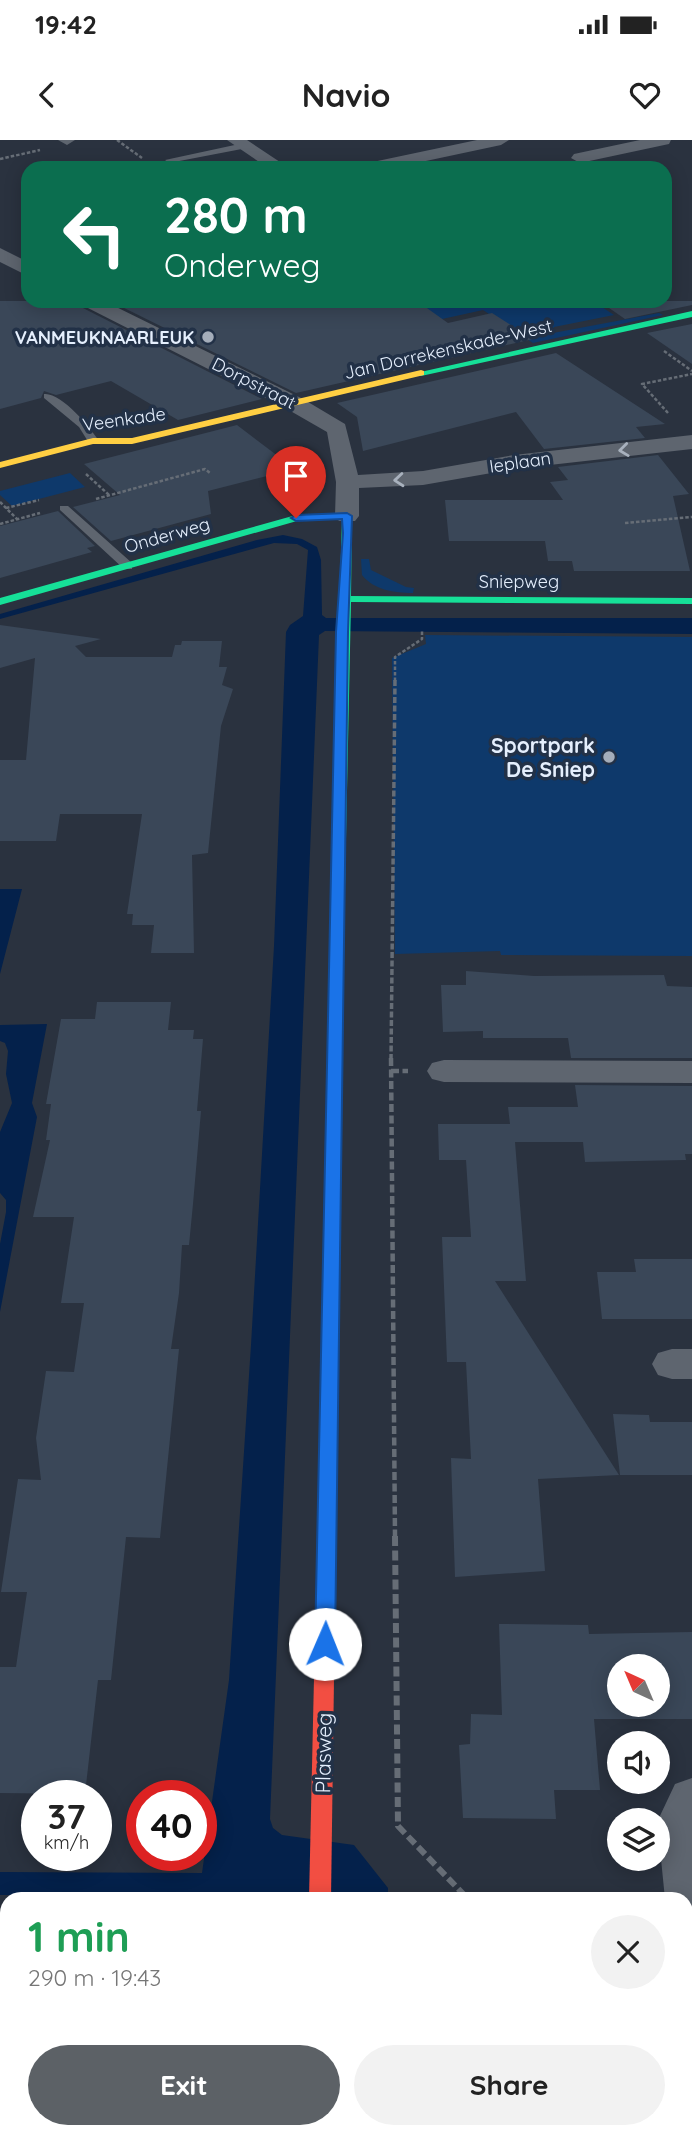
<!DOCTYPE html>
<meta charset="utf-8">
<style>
body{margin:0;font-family:Quicksand,sans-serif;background:#f2f2f2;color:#222;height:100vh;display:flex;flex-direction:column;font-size:26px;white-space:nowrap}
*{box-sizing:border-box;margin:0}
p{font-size:23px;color:#767676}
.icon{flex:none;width:38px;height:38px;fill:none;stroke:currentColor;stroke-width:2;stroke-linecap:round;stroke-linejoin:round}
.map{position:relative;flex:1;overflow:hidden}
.drawer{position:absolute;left:0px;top:1752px;width:693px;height:247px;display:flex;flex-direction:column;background:#fff;border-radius:21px 21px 0 0;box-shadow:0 4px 18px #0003}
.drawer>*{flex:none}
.top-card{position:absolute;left:21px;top:21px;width:651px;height:147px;border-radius:21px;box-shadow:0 4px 18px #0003;background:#0b6e4f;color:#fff;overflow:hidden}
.needle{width:46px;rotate:316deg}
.fabs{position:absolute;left:607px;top:1514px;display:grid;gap:14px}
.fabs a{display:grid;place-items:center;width:63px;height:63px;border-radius:50%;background:#fff;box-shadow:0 4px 18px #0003;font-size:35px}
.speed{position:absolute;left:21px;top:1640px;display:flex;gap:14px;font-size:35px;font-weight:700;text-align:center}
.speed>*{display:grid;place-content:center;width:91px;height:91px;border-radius:50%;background:#fff;box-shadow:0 4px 18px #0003;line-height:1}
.speed small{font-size:18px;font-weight:400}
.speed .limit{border:10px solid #d22;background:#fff;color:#111}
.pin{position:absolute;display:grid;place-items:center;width:60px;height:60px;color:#fff;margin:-72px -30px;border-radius:50% 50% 50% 0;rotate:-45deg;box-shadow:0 0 7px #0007}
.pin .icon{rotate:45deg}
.me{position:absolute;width:77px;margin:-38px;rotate:1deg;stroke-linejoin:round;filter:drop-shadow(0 0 5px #0008)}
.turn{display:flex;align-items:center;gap:24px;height:147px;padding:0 28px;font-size:32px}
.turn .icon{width:91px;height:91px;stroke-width:2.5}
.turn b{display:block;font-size:49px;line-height:60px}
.round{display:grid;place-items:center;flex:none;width:74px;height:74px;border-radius:37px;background:#f2f2f2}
.summary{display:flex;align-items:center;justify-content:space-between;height:119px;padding:0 28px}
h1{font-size:42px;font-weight:800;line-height:52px;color:#1e9e55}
.cta{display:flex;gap:14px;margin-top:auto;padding:14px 28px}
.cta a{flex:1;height:80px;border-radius:42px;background:#5c6166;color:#fff;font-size:28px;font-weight:800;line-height:80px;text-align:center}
.cta a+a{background:#f2f2f2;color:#222}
.status{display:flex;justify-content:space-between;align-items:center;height:49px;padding:0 35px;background:#fff;direction:ltr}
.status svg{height:19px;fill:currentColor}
header{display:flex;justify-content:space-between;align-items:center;height:91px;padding:0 28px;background:#fff;font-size:32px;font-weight:800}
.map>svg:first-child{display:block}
.green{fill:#0e396b}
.water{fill:#04214b}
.building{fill:#3a4758;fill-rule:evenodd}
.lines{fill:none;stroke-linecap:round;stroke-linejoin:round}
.path-far3{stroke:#666d76;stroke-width:2.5;stroke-dasharray:3.5 2;stroke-linecap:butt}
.path-far2{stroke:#666d76;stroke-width:3.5;stroke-dasharray:6 2.5;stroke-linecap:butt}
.path-far1{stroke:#666d76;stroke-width:4.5;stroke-dasharray:8 3.5;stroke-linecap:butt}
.path{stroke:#666d76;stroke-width:6;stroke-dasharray:10 4.5;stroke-linecap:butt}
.lane{fill:#5e656f;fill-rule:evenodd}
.street{fill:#5e656f;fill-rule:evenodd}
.fast{fill:#16e098;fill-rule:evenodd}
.slow{fill:#ffcf43;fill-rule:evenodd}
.jam{fill:#f24e42;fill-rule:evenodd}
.oneway{stroke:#a8b1bd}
.route{fill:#1a73e8;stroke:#114b97;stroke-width:2}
.poi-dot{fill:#a4adba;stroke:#223147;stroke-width:2.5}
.labels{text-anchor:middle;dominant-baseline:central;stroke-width:7;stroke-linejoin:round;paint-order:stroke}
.far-poi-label{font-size:18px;font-weight:bold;fill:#e5effd;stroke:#223147;text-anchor:end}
.far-street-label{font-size:18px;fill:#e5effd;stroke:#223147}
.poi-label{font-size:21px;font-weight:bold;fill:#e5effd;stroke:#223147;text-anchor:end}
.street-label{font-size:21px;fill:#e5effd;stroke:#223147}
</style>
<div class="status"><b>19:42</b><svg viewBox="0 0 49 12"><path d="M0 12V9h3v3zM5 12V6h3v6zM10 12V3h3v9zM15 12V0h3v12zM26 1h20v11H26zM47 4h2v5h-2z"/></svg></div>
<header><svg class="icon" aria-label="back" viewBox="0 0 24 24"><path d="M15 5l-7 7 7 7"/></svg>Navio<svg class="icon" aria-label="heart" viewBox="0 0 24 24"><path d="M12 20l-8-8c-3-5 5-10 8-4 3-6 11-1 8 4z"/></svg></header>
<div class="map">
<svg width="692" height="1997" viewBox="0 0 692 1997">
<rect width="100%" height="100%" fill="#2a323f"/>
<path class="green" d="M288,161H593L614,175L554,187L553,193L659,173L663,175L533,203L483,170L356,198Z
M70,333L85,347L12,366L0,355V351Z
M361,419H369L371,430L406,447L414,448L413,453C394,453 374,450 362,435Z
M425,495L692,497V816L501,815L500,811L395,814L392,518L426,504Z"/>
<path class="water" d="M283,395L302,399L317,407L321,420L322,475L326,478H692V494L325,491L319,495L270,1679L273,1688L282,1695L354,1705L388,1748V1759H190L187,1756L0,1755V1732L202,1733L229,1540L251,1205L274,806L286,492L290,485L303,476L308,410L297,404L274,403L0,479V474L257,400Z
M0,749H22L0,834Z
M47,884L32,963L37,977L0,1172V1104L6,1072V1060L0,1053V992L12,963L6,934L8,911L5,903L0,901V885Z"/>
<path class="building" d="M0,161H76L81,167L262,259L178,280L111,241L56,255L44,251L41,258L0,269Z
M110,161H417L448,183L492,173L533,199L296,253Z
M599,161H692V165L625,179Z
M692,184V224L647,193Z
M556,213L665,284L636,287L645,298L544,309L516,272L363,311L357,277L337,263Z
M237,285L295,329L208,351L211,374L111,401L73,367L120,355L84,324Z
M658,315L689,354L673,356L690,431H574L572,421H548L545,401H449L445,360H563L550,342L568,340L558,327Z
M58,371L95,406L87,408L92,412L0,438V386Z
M0,485L101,499L75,506L86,517H172L175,505H181L182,501H222L219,527H227L222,545L233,549L221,586L208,713L192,715L194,813H151L154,785H132L133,774H127L142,674H60L56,701H0V620H26L35,518L0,528Z
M466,831L534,836L664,835L667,846L692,847V918H571L568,898H483V891L443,892L441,845H466Z
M97,862H171L168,890H194L193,899H203L197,971H201L193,1064L189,1105H182L179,1153L171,1209H179L160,1398L126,1397L111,1540H98L85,1654L0,1653V1527H16L27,1452H1L18,1339L41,1340L36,1298L46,1231L74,1232L84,1163H61L74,1077H33L50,1000H46L51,964H46L61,879H95Z
M575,945L692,946V1014H685L686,1020L585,1022L583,1002H515L526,1141H495L619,1335L538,1339L545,1431L455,1437L451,1318L471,1319L466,1222H447L442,1097H471L466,1020H439L438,984H510L508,967H578Z
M634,1119H692V1179H602L597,1132H636Z
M613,1274L649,1275L650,1282H692V1335H620Z
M499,1484L588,1485L589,1494L692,1492V1579H594L600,1650H554L556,1679L463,1678L459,1605L470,1604L471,1574L502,1575ZM620,1526H658V1564H620Z"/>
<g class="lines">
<path class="path-far3" d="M117,0L142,18
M0,19L40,10
M122,28L144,25
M664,211L692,231
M668,273L642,244L692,234
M86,334L109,355
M96,359L205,329L210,333
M0,362L17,379
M6,368L39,360
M625,383L692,377
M0,384L40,373
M395,541V517L422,499V490"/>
<path class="path-far2" d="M391,920L395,539"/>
<path class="path-far1" d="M391,918L395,1397
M391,931H408"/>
<path class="path" d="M395,1396L398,1686L468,1759
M686,1892H692"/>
<path class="lane" d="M244,3L247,8L169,23L165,20Z
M44,254C61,252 90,287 99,301L97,303H89L79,287L44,258Z
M60,366H68L132,423V429H124L60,370Z"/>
<path class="street" d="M58,0H75L67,5Z
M227,0H247L289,28H268Z
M477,0H509L501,5L393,28H359L368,23Z
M640,0H671L669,4L580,23L571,18L574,14Z
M0,108L28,122V136L0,122Z
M79,161H104L303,259L345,284L358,335L423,331L514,315L692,295V309L514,329L423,345L359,348V376L355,381H339L335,376L336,342L327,292L287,269L82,165Z
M444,920L692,921V943L444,942L432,939L427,931L432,923Z
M672,1209H692V1239H672L658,1235L652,1224L658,1213Z
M692,1638V1810L686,1808V1759H665L658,1689V1680L675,1644Z
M0,1853L7,1854V1906L0,1905Z
M289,1992H342L343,1997H289Z"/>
<path class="fast" d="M692,171V177L421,236L416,233Z
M347,373L352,376L351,456L692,458V464L351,462L345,746L338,750L331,746L342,379L297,381L0,465V458L296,375Z
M332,1080L338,1082L340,1086L334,1538L331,1544L324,1547L317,1544L314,1538L324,1086L326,1082Z"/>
<path class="slow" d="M421,230L424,231V235L132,304H93L0,328V322L93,298H132Z
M338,742L345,746L340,1086L338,1090H326L324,1086L331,746Z"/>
<path class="jam" d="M324,1529L331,1532L334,1538L331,1759H309L314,1538L317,1532Z"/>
</g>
<defs><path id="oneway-chevron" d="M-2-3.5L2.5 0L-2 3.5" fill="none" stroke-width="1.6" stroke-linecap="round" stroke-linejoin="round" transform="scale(1.75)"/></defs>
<g class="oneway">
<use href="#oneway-chevron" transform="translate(624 310) rotate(173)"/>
<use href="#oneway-chevron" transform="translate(399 340) rotate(175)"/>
</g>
<path class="route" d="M347,373L352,376L348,492L335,1504L332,1510L325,1513L318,1510L315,1504L336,492L343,393L342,379L296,381L291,378L296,375Z"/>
<g class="poi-dot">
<circle cx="208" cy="197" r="7"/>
<circle cx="609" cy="617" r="7"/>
</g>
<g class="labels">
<g class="far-poi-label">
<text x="194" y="197">VANMEUKNAARLEUK</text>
</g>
<g class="far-street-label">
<text transform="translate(448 209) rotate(-13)">Jan Dorrekenskade-West</text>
<text transform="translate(254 243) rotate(27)">Dorpstraat</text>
<text transform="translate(124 279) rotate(-8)">Veenkade</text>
<text transform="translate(520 322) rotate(-8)">Ieplaan</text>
<text transform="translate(167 395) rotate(-16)">Onderweg</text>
<text x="519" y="441">Sniepweg</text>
</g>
<g class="poi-label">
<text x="595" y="605">Sportpark<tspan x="595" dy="24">De Sniep</tspan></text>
</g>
<g class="street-label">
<text transform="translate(323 1613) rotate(-89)">Plasweg</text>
</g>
</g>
</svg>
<div class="fabs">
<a><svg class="needle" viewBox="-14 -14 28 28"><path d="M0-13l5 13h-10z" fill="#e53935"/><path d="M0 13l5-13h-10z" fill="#767676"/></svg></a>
<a><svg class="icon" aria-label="sound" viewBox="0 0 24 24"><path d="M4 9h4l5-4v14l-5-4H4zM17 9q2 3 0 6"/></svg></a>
<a><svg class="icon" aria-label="layers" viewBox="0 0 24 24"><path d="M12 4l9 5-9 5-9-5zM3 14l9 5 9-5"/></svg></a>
</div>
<div class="speed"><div>37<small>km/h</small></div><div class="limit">40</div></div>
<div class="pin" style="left:296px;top:378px;background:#d93025"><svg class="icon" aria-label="arrive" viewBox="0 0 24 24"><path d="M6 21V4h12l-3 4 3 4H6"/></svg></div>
<svg class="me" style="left:325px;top:1504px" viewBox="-20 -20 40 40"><circle r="19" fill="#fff"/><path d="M0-13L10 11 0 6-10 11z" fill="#1a73e8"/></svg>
<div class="top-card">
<div class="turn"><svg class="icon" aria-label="left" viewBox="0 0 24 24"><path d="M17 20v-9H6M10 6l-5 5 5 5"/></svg><div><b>280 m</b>Onderweg</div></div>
</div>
<section class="drawer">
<div class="summary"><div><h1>1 min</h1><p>290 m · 19:43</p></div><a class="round"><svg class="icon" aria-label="close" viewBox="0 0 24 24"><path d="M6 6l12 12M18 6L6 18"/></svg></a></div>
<div class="cta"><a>Exit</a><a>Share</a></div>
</section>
</div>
